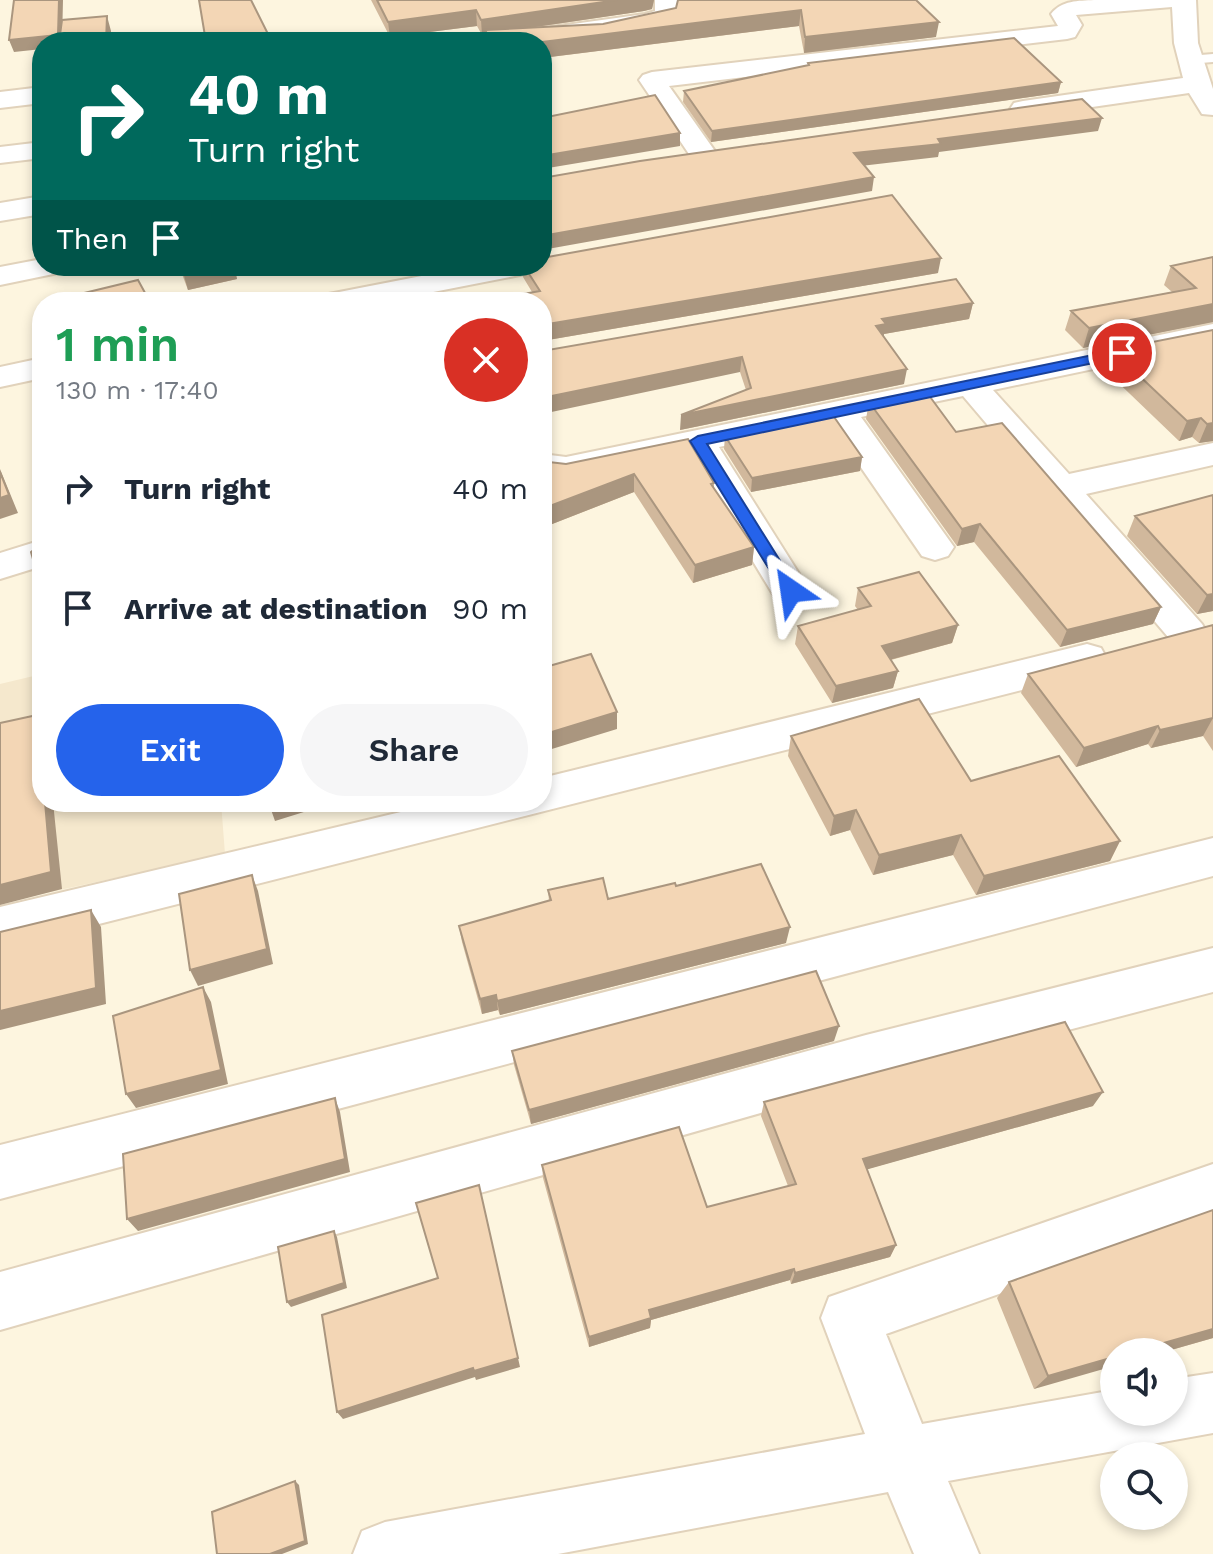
<!DOCTYPE html>
<meta charset="utf-8">
<style>
body{margin:0;font-family:"Work Sans",sans-serif;background:#f6f6f7;color:#1f2937;height:100vh;display:flex;flex-direction:column;font-size:30px;white-space:nowrap}
*{box-sizing:border-box;margin:0}
p{font-size:26px;color:#747a83}
.icon{flex:none;width:44px;height:44px;fill:none;stroke:currentColor;stroke-width:2;stroke-linecap:round;stroke-linejoin:round}
.map{position:relative;flex:1;overflow:hidden}
.side{position:absolute;left:32px;top:292px;width:520px;height:520px;display:flex;flex-direction:column;background:#fff;border-radius:32px;box-shadow:0 4px 12px #0003}
.side>*{flex:none}
.guide{position:absolute;left:32px;top:32px;width:520px;height:244px;border-radius:32px;box-shadow:0 4px 12px #0003;background:#00695c;color:#fff;overflow:hidden}
.fabs{position:absolute;left:1100px;top:1338px;display:grid;gap:16px}
.fabs a{display:grid;place-items:center;width:88px;height:88px;border-radius:50%;background:#fff;box-shadow:0 4px 12px #0003;font-size:40px}
.pin{position:absolute;display:grid;place-items:center;width:68px;height:68px;color:#fff;margin:-34px;border:4px solid #fff;border-radius:50%;box-shadow:0 2px 8px #0007}
.me{position:absolute;width:88px;margin:-44px;rotate:328deg;stroke-linejoin:round;filter:drop-shadow(0 0 6px #0008)}
.turn{display:flex;align-items:center;gap:28px;height:168px;padding:0 24px;font-size:36px}
.turn .icon{width:104px;height:104px;stroke-width:2.5}
.turn b{display:block;font-size:56px;line-height:68px}
.then{display:flex;align-items:center;height:76px;padding:0 24px;background:#0003;gap:16px;font-size:30px}
.round{display:grid;place-items:center;flex:none;width:84px;height:84px;border-radius:42px;background:#f6f6f7}
.headline{display:flex;align-items:center;justify-content:space-between;height:136px;padding:0 24px}
h1{font-size:48px;font-weight:600;line-height:60px;color:#1e9e55}
.cta{display:flex;gap:16px;margin-top:auto;padding:16px 24px}
.cta a{flex:1;height:92px;border-radius:48px;background:#2563eb;color:#fff;font-size:32px;font-weight:600;line-height:92px;text-align:center}
.cta a+a{background:#f6f6f7;color:#1f2937}
ul{padding:0;list-style:none}
li{display:flex;align-items:center;gap:24px;height:120px;padding:0 24px}
li div{flex:1}
li b{display:block;font-size:30px}
li em{font-style:normal}
.map>svg:first-child{display:block}
.residential{fill:#f5e8cd}
.lines{fill:none;stroke-linecap:round;stroke-linejoin:round}
.service-casing{stroke:#e1d2bb;stroke-width:4}
.minor-casing{stroke:#e1d2bb;stroke-width:4}
.service{fill:#fff;fill-rule:evenodd}
.minor{fill:#fff;fill-rule:evenodd}
.wall{fill:#d1b89c}
.shaded-wall{fill:#aa967f}
.building{fill:#f3d6b5;stroke:#aa967f;stroke-width:2}
.route{fill:#2563eb;stroke:#184099;stroke-width:2}
</style>
<div class="map">
<svg width="1213" height="1554" viewBox="0 0 1213 1554">
<rect width="100%" height="100%" fill="#fdf5df"/>
<path class="residential" d="M42,674V802H221L225,854L0,903V684Z"/>
<g class="lines">
<g class="service-casing">
<path id="service" d="M1213,54V62L1188,64L1181,60L1188,56Z"/>
</g>
<g class="minor-casing">
<path id="minor" d="M655,0H679L674,20C613,42 544,42 481,42L484,37L493,35L645,14L655,11Z
M1094,0H1196L1198,43L1213,89V115L1202,114L1189,93L1023,117L1014,115L1010,109L1014,103L1023,101L1183,78L1174,43L1172,7L1076,15L1082,25L1075,37L1067,39L669,86L717,154L713,160H693L639,80L643,75L652,72L1058,26L1051,14C1062,0 1078,1 1094,0Z
M42,87V103L0,108V92Z
M42,142V158L0,163V147Z
M42,196V214L0,221V203Z
M42,259V266H67L63,272L0,285V267Z
M473,266H535L531,272L520,275L382,302H318L323,295L334,293Z
M1213,324V344L993,390L1069,474L1213,443V465L1086,494L1202,624L1208,634L1202,644L1188,648L1174,644L963,396L861,417L954,547L948,556L935,560L922,556L831,424L719,447L810,591L805,601L791,605L777,601L688,454L566,479L542,476V454L566,457Z
M42,358V378L0,387V367Z
M42,540V566L0,579V553Z
M1087,644L1101,648L1107,659L1101,670L0,949V907L443,802H542V778Z
M1213,838V876L0,1199V1145Z
M1213,948V992L866,1083L0,1330V1272L866,1035Z
M1213,1164V1218L886,1334L922,1424L1114,1390V1412H1174V1379L1213,1373V1433L948,1481L979,1554H914L888,1492L558,1554H353L362,1531L385,1522L865,1434L821,1318L829,1297Z"/>
</g>
<use href="#service" class="service"/>
<use href="#minor" class="minor"/>
</g>
<path class="wall" d="M371,0H654L652,9L644,11L536,27L603,24L916,0L936,37L804,53L799,26L542,58V42H486V35H482L477,26L390,37Z
M1061,82L1058,93L711,142L683,102L684,91Z
M1213,257V322L1083,348L1065,330L1071,311L1172,292L1164,285L1171,266Z
M179,266H234L237,279L188,290Z
M522,266H542L938,273L542,341V302L532,292L523,277Z
M973,303L969,319L884,334V337L904,384L680,430L746,390L740,372L542,351Z
M1213,330V441L1199,443L1192,437L1179,441L1105,370L1112,350Z
M869,402L956,432L1161,607L1153,624L1060,647L974,542L957,546L866,419Z
M725,436L862,457L860,471L751,492L724,449Z
M542,464L714,483V488L754,547L752,565L693,583L634,492L542,528Z
M1213,495V611L1197,614L1127,536L1135,516Z
M858,588L958,625L952,643L891,660L898,671L893,688L832,703L795,644L798,626L858,610L855,606Z
M1213,625V751L1203,736L1151,748L1148,744L1076,767L1021,693L1028,674Z
M791,736L971,781L1120,841L1110,861L976,895L953,855L873,875L850,830L830,836L788,756Z
M676,886L786,943L500,1015L498,1010L482,1014L462,942L459,926L549,901L548,890L608,899Z
M834,1041L531,1124L514,1065L512,1051Z
M764,1102L1093,1106L867,1169L896,1245L890,1257L791,1284L790,1280L651,1320L650,1328L589,1347L543,1178L542,1165L707,1207L788,1186L761,1116Z
M1213,1210V1338L1164,1352H1114L1034,1389L997,1298L1009,1282Z"/>
<path class="shaded-wall" d="M59,0H63L62,42H42V49L14,52L9,40Z
M617,0H654L652,9L644,11L488,34L485,30L486,35H482L481,20Z
M476,10L477,26L390,37L388,22Z
M801,10L799,26L542,58V42Z
M107,16L111,31V42H106Z
M939,22L936,37L804,53L805,37Z
M1061,82L1058,93L711,142L712,131Z
M1102,118L1098,131L939,152L938,157L852,167L854,153L938,139Z
M680,133V146L542,169V156Z
M874,177L872,191L542,250V236Z
M941,258L938,273L542,341V325Z
M211,266H234L237,279L188,290L183,272Z
M973,303L969,319L884,334L883,340L876,326L882,319Z
M1213,304V322L1083,348L1089,328Z
M742,357L740,372L542,414V398Z
M907,369L904,384L680,430L681,415Z
M1201,418L1192,437L1179,441L1187,421Z
M1213,423V441L1199,443L1207,424Z
M862,457L860,471L751,492L752,478Z
M0,469L18,513L0,519Z
M634,474V492L542,528V509Z
M980,524L974,542L957,546L962,529Z
M754,547L752,565L693,583L695,565Z
M1213,594V611L1197,614L1207,595Z
M1161,607L1153,624L1060,647L1067,630Z
M958,625L952,643L878,663L882,646Z
M898,671L893,688L832,703L836,686Z
M617,712V729L542,752V735Z
M37,715L42,725V774Z
M1213,718L1203,736L1151,748L1160,730Z
M1158,726L1148,744L1076,767L1084,748Z
M45,802H53L62,889L0,905V885Z
M277,802H336L275,821L269,804Z
M856,810L850,830L830,836L834,816Z
M961,835L953,855L873,875L879,855Z
M1120,841L1110,861L976,895L984,876Z
M252,875L258,891L273,964L198,986L190,970Z
M91,910L101,927L106,1004L0,1030V1011Z
M790,927L786,943L500,1015L497,1001Z
M203,987L211,1002L228,1084L136,1108L126,1094Z
M496,995L498,1010L482,1014L480,999Z
M839,1026L834,1041L531,1124L529,1110Z
M1103,1092L1093,1106L858,1172L863,1159Z
M335,1098L340,1112L350,1172L138,1231L127,1219Z
M334,1231L337,1237L347,1288L291,1307L287,1302Z
M896,1245L890,1257L791,1284L795,1273Z
M794,1269L790,1280L651,1320L650,1328L589,1347V1337L649,1310Z
M1213,1329V1338L1164,1352H1132Z
M1114,1357V1366L1034,1389L1048,1376Z
M518,1358L520,1367L476,1380L475,1377L343,1419L337,1412L473,1368Z
M295,1481L299,1485L308,1544L282,1554H270Z"/>
<path class="building" d="M14,0H59L58,35L9,40Z
M199,0H251L272,42H206Z
M377,0H617L481,20L476,10L388,22Z
M678,0H916L939,22L805,37L801,10L542,42H523L522,40L492,42L485,30L603,24L676,8Z
M107,16L106,42H59L62,20Z
M1014,38L1061,82L712,131L684,91L809,65L808,63Z
M655,95L680,133L542,156V118Z
M1082,99L1102,118L938,139L941,144L854,153L874,177L542,236V178L640,161Z
M892,195L941,258L542,325V302H479L540,291L524,266H542V258Z
M1213,257V304L1089,328L1071,311L1196,288L1171,266Z
M181,266H211L183,272Z
M956,279L973,303L882,319L886,324L876,326L907,369L681,415L751,388L742,357L542,398V351Z
M138,280L150,302H55V300Z
M1213,330V423L1207,424L1201,418L1187,421L1112,350Z
M925,390L956,432L1002,423L1161,607L1067,630L980,524L962,529L869,402Z
M832,414L862,457L752,478L725,436Z
M688,439L714,483L711,484L754,547L695,565L634,474L542,509V464L549,462L566,464Z
M0,472L9,495L0,498Z
M1213,495V594L1207,595L1135,516Z
M42,545V591L31,552L37,547Z
M919,572L958,625L882,646L898,671L836,686L798,626L871,606L858,588Z
M1213,625V718L1160,730L1158,726L1084,748L1028,674Z
M591,654L617,712L542,735V668Z
M919,699L971,781L1059,756L1120,841L984,876L961,835L879,855L856,810L834,816L791,736Z
M37,715L42,774V802H45L51,872L0,885V723Z
M761,864L790,927L497,1001L496,995L480,999L459,926L551,900L548,890L603,878L608,899L675,883L676,886Z
M252,875L267,949L190,970L179,894Z
M91,910L96,988L0,1011V932Z
M816,971L839,1026L529,1110L512,1051Z
M203,987L221,1070L126,1094L113,1016Z
M1065,1022L1103,1092L863,1159L896,1245L795,1273L794,1269L649,1310L651,1318L589,1337L542,1165L679,1127L707,1207L796,1184L764,1102Z
M335,1098L345,1159L127,1219L123,1154Z
M479,1185L518,1358L474,1371L473,1368L337,1412L322,1315L438,1278L416,1203Z
M1213,1210V1329L1132,1352H1114V1357L1048,1376L1009,1282Z
M334,1231L344,1283L287,1302L278,1247Z
M295,1481L305,1541L270,1554H217L212,1512Z"/>
<path class="route" d="M1122,349L1127,350V356L707,444L799,591L791,597L785,595L690,441L698,436Z"/>
</svg>
<div class="fabs">
<a><svg class="icon" aria-label="sound" viewBox="0 0 24 24"><path d="M4 9h4l5-4v14l-5-4H4zM17 9q2 3 0 6"/></svg></a>
<a><svg class="icon" aria-label="search" viewBox="0 0 24 24"><circle cx="10" cy="10" r="6"/><path d="M15 15l6 6"/></svg></a>
</div>
<div class="pin" style="left:1122px;top:353px;background:#d93025"><svg class="icon" aria-label="arrive" viewBox="0 0 24 24"><path d="M6 21V4h12l-3 4 3 4H6"/></svg></div>
<svg class="me" style="left:791px;top:591px" viewBox="-20 -20 40 40"><path d="M0-17L14 15 0 8-14 15z" fill="#2563eb" stroke="#fff" stroke-width="4"/></svg>
<div class="guide">
<div class="turn"><svg class="icon" aria-label="right" viewBox="0 0 24 24"><path d="M7 20v-9h11M14 6l5 5-5 5"/></svg><div><b>40 m</b>Turn right</div></div>
<div class="then">Then<svg class="icon" aria-label="arrive" viewBox="0 0 24 24"><path d="M6 21V4h12l-3 4 3 4H6"/></svg></div>
</div>
<section class="side">
<div class="headline"><div><h1>1 min</h1><p>130 m · 17:40</p></div><a class="round" style="background:#d93025;color:#fff"><svg class="icon" aria-label="close" viewBox="0 0 24 24"><path d="M6 6l12 12M18 6L6 18"/></svg></a></div>
<ul>
<li><svg class="icon" aria-label="right" viewBox="0 0 24 24"><path d="M7 20v-9h11M14 6l5 5-5 5"/></svg><div><b>Turn right</b></div><em>40 m</em></li>
<li><svg class="icon" aria-label="arrive" viewBox="0 0 24 24"><path d="M6 21V4h12l-3 4 3 4H6"/></svg><div><b>Arrive at destination</b></div><em>90 m</em></li>
</ul>
<div class="cta"><a>Exit</a><a>Share</a></div>
</section>
</div>
